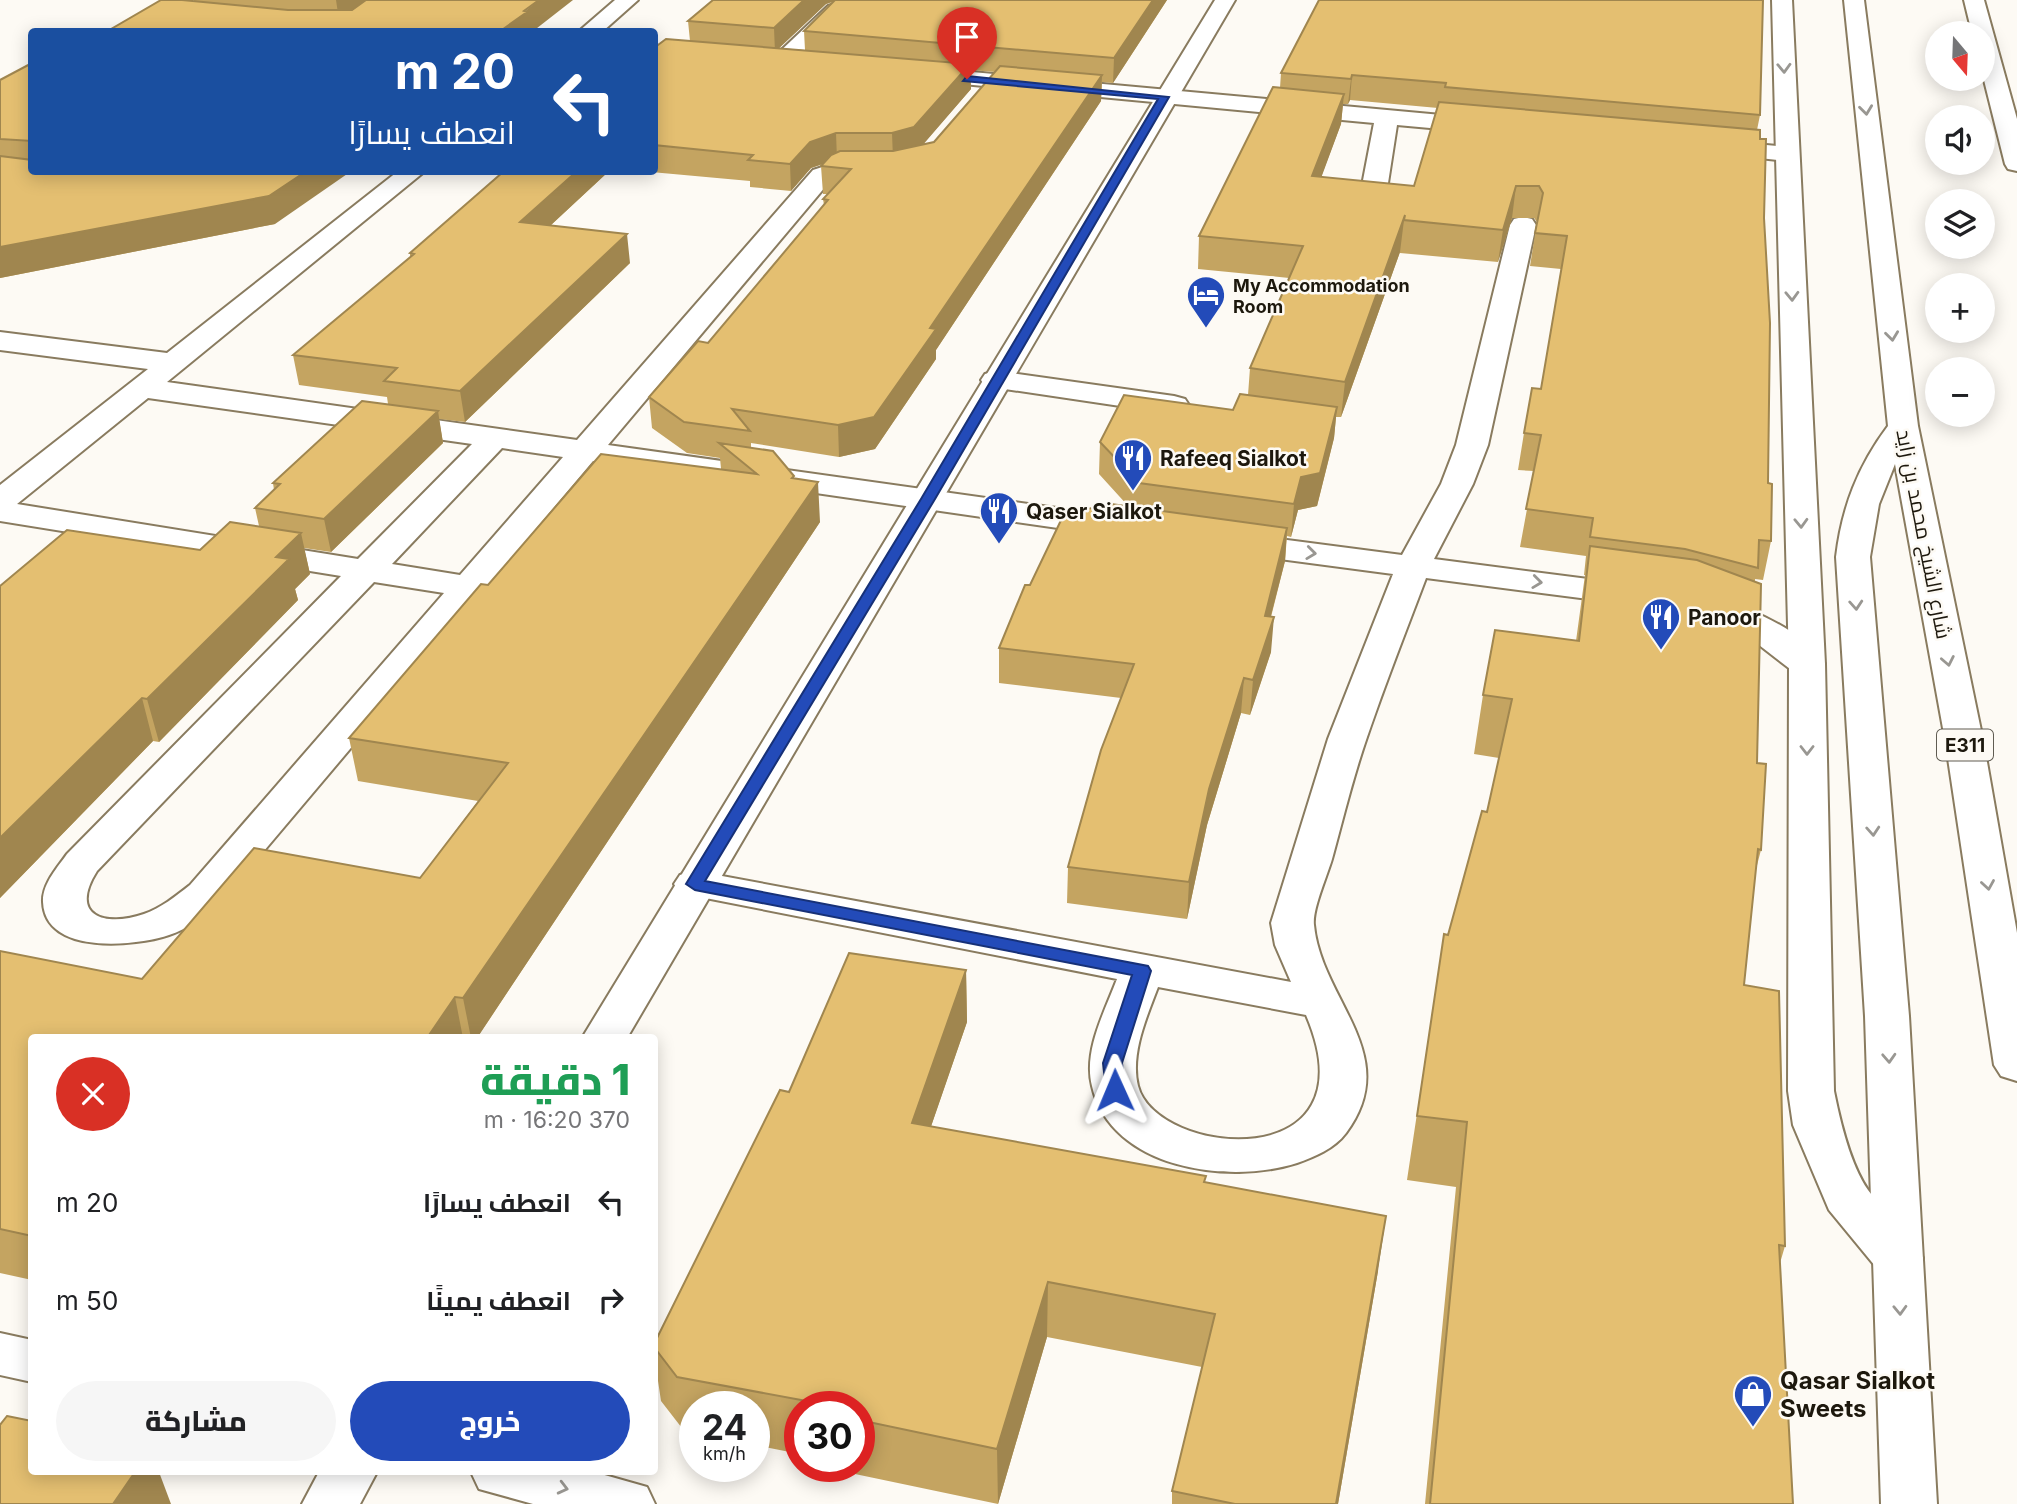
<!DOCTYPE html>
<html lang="ar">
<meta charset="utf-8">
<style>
body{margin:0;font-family:Inter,Cairo,sans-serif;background:#f6f6f6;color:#202124;direction:rtl;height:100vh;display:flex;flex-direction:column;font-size:26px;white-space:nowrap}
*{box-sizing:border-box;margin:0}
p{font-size:23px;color:#757577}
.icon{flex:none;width:38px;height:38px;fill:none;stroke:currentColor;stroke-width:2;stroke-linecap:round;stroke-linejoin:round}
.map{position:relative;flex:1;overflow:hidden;direction:ltr}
.details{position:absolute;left:28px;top:1034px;width:630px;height:441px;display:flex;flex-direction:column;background:#fff;border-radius:7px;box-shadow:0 4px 18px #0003;direction:rtl}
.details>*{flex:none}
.top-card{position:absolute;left:28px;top:28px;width:630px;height:147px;border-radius:7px;box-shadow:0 4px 18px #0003;direction:rtl;background:#1a4fa0;color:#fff;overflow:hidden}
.needle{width:46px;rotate:161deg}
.fabs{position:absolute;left:1925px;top:21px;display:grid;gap:14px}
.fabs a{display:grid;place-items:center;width:70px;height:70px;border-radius:50%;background:#fff;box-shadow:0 4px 18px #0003;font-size:35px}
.speed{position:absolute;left:679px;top:1391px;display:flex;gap:14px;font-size:35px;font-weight:700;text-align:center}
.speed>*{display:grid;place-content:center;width:91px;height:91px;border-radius:50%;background:#fff;box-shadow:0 4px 18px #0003;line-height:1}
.speed small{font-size:18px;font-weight:400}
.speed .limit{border:10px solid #d22;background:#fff;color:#111}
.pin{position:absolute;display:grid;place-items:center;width:60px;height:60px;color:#fff;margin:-72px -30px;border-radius:50% 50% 50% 0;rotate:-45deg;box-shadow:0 0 7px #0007}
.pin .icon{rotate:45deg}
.me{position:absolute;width:77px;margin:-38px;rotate:359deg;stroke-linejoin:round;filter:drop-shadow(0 0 5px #0008)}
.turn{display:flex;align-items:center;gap:24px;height:147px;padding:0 28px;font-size:32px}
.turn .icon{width:91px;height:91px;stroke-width:2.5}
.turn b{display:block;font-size:49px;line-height:60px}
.round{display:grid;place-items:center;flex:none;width:74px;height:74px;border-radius:37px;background:#f6f6f6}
.overview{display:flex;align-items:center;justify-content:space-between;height:119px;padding:0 28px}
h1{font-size:42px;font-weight:800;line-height:52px;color:#1e9e55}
.cta{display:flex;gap:14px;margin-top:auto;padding:14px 28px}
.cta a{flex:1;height:80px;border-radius:42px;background:#234bb9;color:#fff;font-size:28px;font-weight:800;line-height:80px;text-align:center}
.cta a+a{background:#f6f6f6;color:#202124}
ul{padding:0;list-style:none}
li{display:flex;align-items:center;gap:21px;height:98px;padding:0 28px}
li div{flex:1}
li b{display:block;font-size:26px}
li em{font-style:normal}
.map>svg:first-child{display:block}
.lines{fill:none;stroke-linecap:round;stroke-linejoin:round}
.street-casing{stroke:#897b5f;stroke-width:4}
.secondary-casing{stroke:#897b5f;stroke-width:4}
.highway-casing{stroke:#897b5f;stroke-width:4}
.street{fill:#fff;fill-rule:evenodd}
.secondary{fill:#fff;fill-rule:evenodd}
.highway{fill:#fff;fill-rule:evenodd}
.wall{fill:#c4a461;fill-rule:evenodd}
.shaded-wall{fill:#a0864f}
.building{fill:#e4bf71;stroke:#a0864f;stroke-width:2}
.oneway{stroke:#999792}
.route{fill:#234bb9;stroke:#173178;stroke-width:2}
.labels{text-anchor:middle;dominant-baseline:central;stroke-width:5;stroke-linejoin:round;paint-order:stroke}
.far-poi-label{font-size:18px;font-weight:bold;fill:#1d180d;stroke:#fdfaf4;text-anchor:start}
.shield{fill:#fdfaf4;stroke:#605c52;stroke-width:2}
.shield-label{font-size:19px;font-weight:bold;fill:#1d180d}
.poi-label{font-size:21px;font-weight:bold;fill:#1d180d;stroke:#fdfaf4;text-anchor:start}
.street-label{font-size:21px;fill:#1d180d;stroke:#fdfaf4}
.near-poi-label{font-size:24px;font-weight:bold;fill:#1d180d;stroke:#fdfaf4;text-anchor:start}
</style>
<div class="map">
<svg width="2017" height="1504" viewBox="0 0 2017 1504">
<rect width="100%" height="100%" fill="#fdfaf4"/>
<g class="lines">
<g class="street-casing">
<path id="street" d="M615,0H638L602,32H578Z
M835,4L842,6L846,10L842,14L790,67H774L771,62L774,57L828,6Z
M918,67L1485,119L1493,121L1497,126L1493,131L1485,133L1397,125L1386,196L1382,201H1364L1360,196L1374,123L910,79L907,74L910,69Z
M1712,140L1787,147L1796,149L1799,154L1796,159L1787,161L1703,152L1700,147L1703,142Z
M838,162L880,164L883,169L880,174C863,178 847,174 831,180L608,445L1114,516L1126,519L1131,526L1126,533L1114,536L593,461L220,903C205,916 188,929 169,935C137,946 45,956 43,902C42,884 58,867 67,854L341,576L0,521V485L148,369L0,350V332L167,353L397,172H424L167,382L577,440L813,170ZM148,398L472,444L358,559L17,504ZM502,448L563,457L460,575L392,564ZM374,582L444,593L190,885C176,896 161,908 144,914C106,927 68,917 97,871Z
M1523,217L1532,219L1536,225L1488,445L1473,484L1434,559L1635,585L1647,588L1652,595L1647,602L1635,605L1426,578C1406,631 1385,684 1367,737C1353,777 1343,819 1332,859C1327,876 1312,910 1314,925C1321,1000 1404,1055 1346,1133C1334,1149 1314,1157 1297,1163C1229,1185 1111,1169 1092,1086C1083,1051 1105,1011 1117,979L680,893L674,884L680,875L695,871L1291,982L1275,945L1271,923L1328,739L1393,574L1233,553L1221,550L1216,543L1221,536L1233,533L1402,555L1441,484L1456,445L1510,225L1514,219ZM1158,987L1306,1015C1376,1178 1156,1157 1138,1086C1130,1054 1147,1016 1158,987Z
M996,371L1174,396L1185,399L1189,405L1185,411L1174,414L985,386L981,380L985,374Z
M1711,598C1752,609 1800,628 1825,664L1820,672L1807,675L1794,672L1750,638L1699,616L1693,609L1699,602Z
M0,1333L32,1340V1382L0,1375Z
M471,1472H594L647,1487L655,1504H533L479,1489Z"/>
</g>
<g class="secondary-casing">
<path id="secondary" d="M1215,0H1235L627,1038H582Z
M1772,0H1792L1825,664L1834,1091C1840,1121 1850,1164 1868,1190C1885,1214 1909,1232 1923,1258L1916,1272L1898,1277L1880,1272L1829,1210L1793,1125L1788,1091L1789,664Z
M319,1472H377L360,1504H302Z"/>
</g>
<g class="highway-casing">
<path id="highway" d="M1844,0H1864L1918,426L1984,745L2017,933V1081L2001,1076L1994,1065L1946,745L1895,464L1879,504L1870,557L1909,1016L1937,1504H1881L1865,1016L1836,557C1842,507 1858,466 1888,426Z
M1964,0H1984L2017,119V171L2008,169L2005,164L1983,76V33H1972Z"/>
</g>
<use href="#street" class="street"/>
<use href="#secondary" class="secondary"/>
<use href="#highway" class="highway"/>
</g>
<path class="wall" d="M194,0H573L106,32L194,1Z
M713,0H1167L1113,83L1102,82L1101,101L936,350V359L875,449L839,457L751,443V448L794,479L820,522L477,1038H32V1280L0,1273V951L142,979L420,878L478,801L358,781L349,738L488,585L721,469L720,458L687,453L652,428L649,397L708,343L824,205L823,199L828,194H823L821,166L823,164L811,168L791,191L750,187V181L651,172H654V48L690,41L688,21ZM833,2L804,31L805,50L779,48L826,4ZM970,70L995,72L934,142L923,144L971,89Z
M1319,0L1760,115L1757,130L1760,139L1764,218L1768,483L1771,541L1763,580L1755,579V582L1757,763L1761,850L1756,869L1744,985L1785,1246L1780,1263L1793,1504H1425L1456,1187L1407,1180L1444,934L1448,935L1487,812L1499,758L1474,754L1483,695L1576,641L1585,575H1584L1586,556L1520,547L1534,471L1518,470L1524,433L1541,389L1561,269L1530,266L1537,222L1534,218H1512L1498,262L1400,253V252L1341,417H1336L1334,438L1317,506L1298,510L1291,537L1287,536L1285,561L1271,617V652L1250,715L1241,713L1207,825L1187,919L1067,903L1068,867L1121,698L999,683V648L1030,585L1129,507L1099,474L1100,442L1233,410L1248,395L1250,368L1289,278L1198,269L1199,236L1280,88L1281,73ZM1350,100L1438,108L1414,186L1321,177L1341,124L1343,104H1348Z
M32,63V172L275,224L0,278V80Z
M608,172L550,226L630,263L465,422L439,419L443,443L331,552L304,548L310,574L295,589L298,600L159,742L153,741L0,898V586L200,550L259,526L255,508L274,490L273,483L388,404L387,397L299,385L293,355L410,257V253Z
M966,970L967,1022L931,1126L1205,1182L1378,1271L1338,1504H1172V1491L1202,1367L1047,1337L998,1504L855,1474L854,1466H859V1407H800V1454L754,1445V1407H695V1434L685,1432L661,1401L654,1354V1344L789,1092Z"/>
<path class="shaded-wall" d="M336,0H371L339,20Z
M539,0H573L532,32H499Z
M804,0H834V1L826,4L775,52L774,28Z
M1153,0H1167L1113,83L1114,58Z
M970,64L971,89L915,154L893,159L892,133Z
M1102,75L1101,101L936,350V359L875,449L839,457L838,425L930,328Z
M1352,75L1350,100L1348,104L1351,79Z
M1344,94L1341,124L1310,208L1312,176Z
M836,133L837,159L811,168L791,191L790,164L810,142Z
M305,172H350L275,224L0,278V247Z
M576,172H608L524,250L520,222Z
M1516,186L1512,218L1498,262L1503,230Z
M1405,215L1404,220L1400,252L1341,417L1345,382Z
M627,234L630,263L465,422L460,391Z
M1337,407L1334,438L1317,506L1298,510L1291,537L1294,504L1301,477Z
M438,411L443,443L331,552L324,519Z
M794,476L796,513L818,482L820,522L477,1038H471L463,998Z
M1287,528L1285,561L1262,650L1265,616Z
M301,533L310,574L295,589L298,600L159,742L147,699L276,557Z
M1274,617L1271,652L1250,715L1253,680Z
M1244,678L1241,713L1207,825L1187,919L1189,882L1209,789Z
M142,698L153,741L0,898V838Z
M966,970L967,1022L914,1176L912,1123Z
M455,997L463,1038H427Z
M1386,1216L1378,1271L1338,1504H1336Z
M1048,1282L1047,1337L998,1504L997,1449Z
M135,1472H159L171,1504H113Z"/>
<path class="building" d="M161,0H182L288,10H352L366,0H539L524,11L527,12L499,32H106Z
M713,0H804L774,28L688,21Z
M835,0H1153L1114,58L804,31Z
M1319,0H1763L1760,115L1445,87L1446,83L1352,75L1351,79L1281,73Z
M666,39L970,64L914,127L892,133H836L810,142L790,164L748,160L753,155L654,145V48Z
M32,63V141L0,139V80Z
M1000,66L1102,75L930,328L936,329L874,417L838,425L732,409L750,431L684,422L649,397L698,341L708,343L828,200L823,199L851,169L821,166L831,155L840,151H893L934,142Z
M1273,87L1344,94L1312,176L1414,186L1439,102L1760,130V139H1766L1764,218L1770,323L1768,483L1772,484L1771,541L1759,540L1758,568L1685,549L1590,537L1593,518L1526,509L1541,435L1524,433L1532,388L1541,389L1567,236L1535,233L1543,193L1539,186H1516L1503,230L1404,220L1405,215L1345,382L1250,368L1303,246L1199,236Z
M0,156L32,160V172H305L269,196L0,247Z
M503,172H576L520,222L627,234L460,391L384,381L397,368L293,355L414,254L410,253Z
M1240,394L1337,407L1320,473L1301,477L1294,504L1139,483L1100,442L1124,395L1233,410Z
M362,401L438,411L324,519L255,508L280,484L273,483Z
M719,443L773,451L794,476L792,478L818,482L463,998L455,997L427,1038H32V1236L0,1229V951L142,979L254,848L420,878L508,763L349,738L481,584L488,585L601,454L757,474Z
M1111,504L1287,528L1265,616L1274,617L1253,680L1244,678L1209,789L1189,882L1068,867L1101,750L1134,664L999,648L1025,585H1030L1064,514Z
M230,522L301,533L276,557L289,559L147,699L142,698L0,838V586L67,530L200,550Z
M1590,546L1697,560L1761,584L1757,763L1766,764L1761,850L1758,849L1744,985L1779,991L1785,1246L1779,1245L1793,1504H1430L1467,1122L1417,1116L1444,934L1448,935L1482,811L1487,812L1512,699L1483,695L1495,630L1579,641Z
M849,953L966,970L912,1123L1206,1176L1204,1182L1386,1216L1336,1504H1235L1172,1491L1215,1314L1048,1282L997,1449L859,1420V1407H839L677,1377L654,1347V1344L780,1090L789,1092Z
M7,1416L32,1421V1472H135L113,1504H0V1425Z"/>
<defs><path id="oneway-chevron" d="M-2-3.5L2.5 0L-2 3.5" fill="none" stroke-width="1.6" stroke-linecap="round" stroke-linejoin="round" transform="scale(1.75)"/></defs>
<g class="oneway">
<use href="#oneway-chevron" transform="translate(1784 68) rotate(88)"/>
<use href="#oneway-chevron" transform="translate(1866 110) rotate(83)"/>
<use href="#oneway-chevron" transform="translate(1792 296) rotate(88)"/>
<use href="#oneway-chevron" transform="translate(1892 336) rotate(83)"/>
<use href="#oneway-chevron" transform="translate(1801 523) rotate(88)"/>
<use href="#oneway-chevron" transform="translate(1311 553) rotate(7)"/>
<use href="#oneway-chevron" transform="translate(1537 582) rotate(7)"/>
<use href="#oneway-chevron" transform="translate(1856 605) rotate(86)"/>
<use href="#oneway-chevron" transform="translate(1948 661) rotate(79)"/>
<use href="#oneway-chevron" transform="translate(1807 750) rotate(90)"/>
<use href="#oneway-chevron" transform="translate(1873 831) rotate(86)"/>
<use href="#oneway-chevron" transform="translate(1988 885) rotate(81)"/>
<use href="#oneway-chevron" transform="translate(1889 1058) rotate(87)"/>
<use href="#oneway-chevron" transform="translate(1900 1310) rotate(88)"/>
<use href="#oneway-chevron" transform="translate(563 1488) rotate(14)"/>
</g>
<path class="route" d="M967,76L1169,97L935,499L705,881L1148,966L1151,971L1122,1063L1125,1090L1115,1096L1106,1090L1103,1063L1132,975L695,890L686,884L921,499L1158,99L963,81Z"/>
<defs>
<g id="hotel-pin" transform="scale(2.0125)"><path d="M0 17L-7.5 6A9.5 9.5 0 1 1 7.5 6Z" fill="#234bb9" stroke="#fdfaf4"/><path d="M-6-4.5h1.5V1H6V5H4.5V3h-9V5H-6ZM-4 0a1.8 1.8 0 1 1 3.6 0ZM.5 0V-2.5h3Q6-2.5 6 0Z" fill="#fff"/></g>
<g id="restaurant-pin" transform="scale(2.0125)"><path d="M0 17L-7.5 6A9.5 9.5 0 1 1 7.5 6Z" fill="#234bb9" stroke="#fdfaf4"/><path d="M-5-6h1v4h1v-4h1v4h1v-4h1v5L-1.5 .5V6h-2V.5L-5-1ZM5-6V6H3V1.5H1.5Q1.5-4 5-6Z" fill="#fff"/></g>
<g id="shop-pin" transform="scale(2.0125)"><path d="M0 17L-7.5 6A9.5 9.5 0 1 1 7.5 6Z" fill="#234bb9" stroke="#fdfaf4"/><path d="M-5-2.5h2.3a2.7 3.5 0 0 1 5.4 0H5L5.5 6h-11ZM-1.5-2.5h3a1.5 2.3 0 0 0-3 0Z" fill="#fff"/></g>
</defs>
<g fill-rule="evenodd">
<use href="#hotel-pin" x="1206" y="295"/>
<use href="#restaurant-pin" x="1133" y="458"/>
<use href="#restaurant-pin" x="999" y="511"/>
<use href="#restaurant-pin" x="1661" y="617"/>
<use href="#shop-pin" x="1753" y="1394"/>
</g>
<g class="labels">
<g class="far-poi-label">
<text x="1233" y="285">My Accommodation<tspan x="1233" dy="21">Room</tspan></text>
</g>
<rect class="shield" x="1937" y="729.5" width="56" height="31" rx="5"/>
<g class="shield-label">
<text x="1965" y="745">E311</text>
</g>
<g class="poi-label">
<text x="1160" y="458">Rafeeq Sialkot</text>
<text x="1026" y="511">Qaser Sialkot</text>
<text x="1688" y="617">Panoor</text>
</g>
<g class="street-label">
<text transform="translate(1924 534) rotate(79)">شارع الشيخ محمد بن زايد</text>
</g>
<g class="near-poi-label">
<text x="1780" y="1380">Qasar Sialkot<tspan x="1780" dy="28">Sweets</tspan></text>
</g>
</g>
</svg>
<div class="fabs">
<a><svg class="needle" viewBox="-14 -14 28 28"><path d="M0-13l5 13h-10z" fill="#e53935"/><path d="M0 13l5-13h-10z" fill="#757577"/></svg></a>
<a><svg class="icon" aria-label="sound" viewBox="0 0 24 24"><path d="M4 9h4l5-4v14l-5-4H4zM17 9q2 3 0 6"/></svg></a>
<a><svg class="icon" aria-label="layers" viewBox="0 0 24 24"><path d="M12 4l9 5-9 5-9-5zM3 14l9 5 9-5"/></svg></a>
<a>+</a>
<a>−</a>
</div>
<div class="speed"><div>24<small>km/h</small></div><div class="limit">30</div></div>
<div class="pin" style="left:967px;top:79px;background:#d93025"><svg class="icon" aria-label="arrive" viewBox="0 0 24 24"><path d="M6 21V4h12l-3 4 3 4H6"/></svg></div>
<svg class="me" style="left:1115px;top:1090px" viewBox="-20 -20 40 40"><path d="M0-17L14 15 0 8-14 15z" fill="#234bb9" stroke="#fff" stroke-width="4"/></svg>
<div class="top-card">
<div class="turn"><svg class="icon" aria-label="left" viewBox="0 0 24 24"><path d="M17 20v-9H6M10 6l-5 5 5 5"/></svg><div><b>20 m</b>انعطف يسارًا</div></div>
</div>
<section class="details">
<div class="overview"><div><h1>1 دقيقة</h1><p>370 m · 16:20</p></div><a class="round" style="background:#d93025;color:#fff"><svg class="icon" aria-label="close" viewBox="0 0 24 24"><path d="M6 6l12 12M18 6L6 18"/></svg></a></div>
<ul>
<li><svg class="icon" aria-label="left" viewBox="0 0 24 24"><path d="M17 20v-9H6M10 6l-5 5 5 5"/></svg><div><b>انعطف يسارًا</b></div><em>20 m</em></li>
<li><svg class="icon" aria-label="right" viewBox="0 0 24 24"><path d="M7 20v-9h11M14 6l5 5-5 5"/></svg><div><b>انعطف يمينًا</b></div><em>50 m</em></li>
</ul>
<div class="cta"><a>خروج</a><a>مشاركة</a></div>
</section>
</div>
